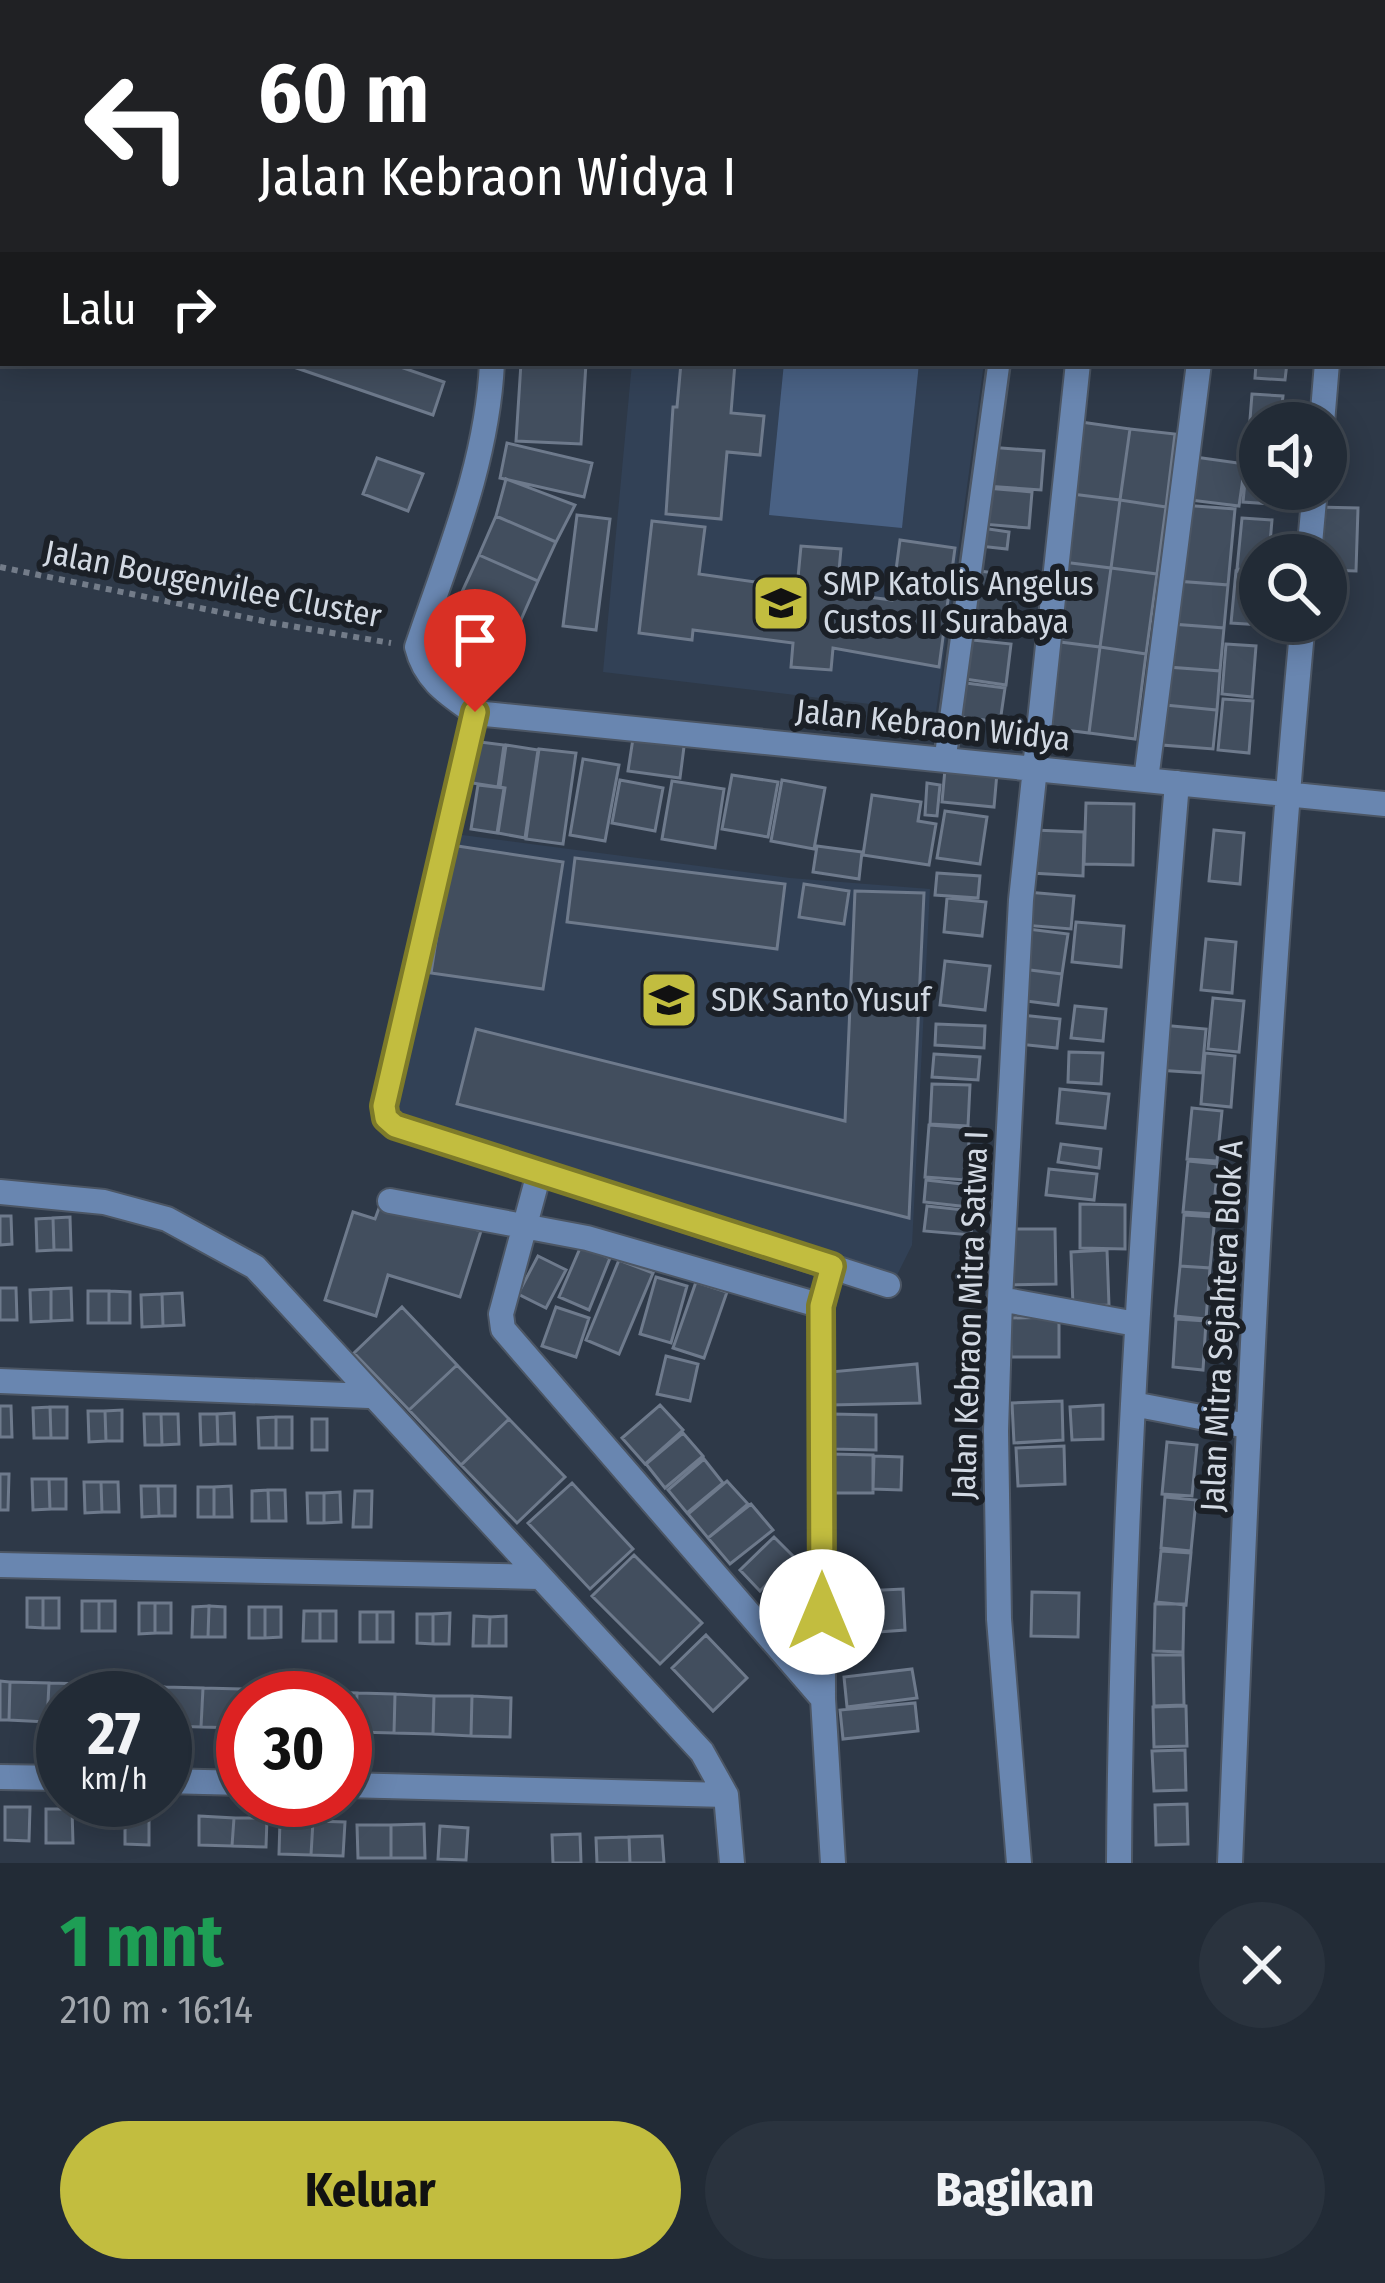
<!DOCTYPE html>
<html lang="id">
<meta charset="utf-8">
<style>
body{margin:0;font-family:"Fira Sans Condensed",sans-serif;background:#2a333e;color:#f1f3f6;height:100vh;display:flex;flex-direction:column;font-size:45px;white-space:nowrap}
*{box-sizing:border-box;margin:0}
p{font-size:39px;color:#a2a7ad}
.icon{flex:none;width:66px;height:66px;fill:none;stroke:currentColor;stroke-width:2;stroke-linecap:round;stroke-linejoin:round}
.map{position:relative;height:1863px;overflow:hidden}
.details{display:flex;flex-direction:column;background:#222b36;flex:1}
.details>*{flex:none}
.guide{position:absolute;left:0px;top:0px;width:1386px;height:366px;box-shadow:0 6px 30px #0003,0 0 0 3px #3f4751;background:#202124;color:#fff;overflow:hidden}
.buttons{position:absolute;left:1239px;top:402px;display:grid;gap:24px}
.buttons a{display:grid;place-items:center;width:108px;height:108px;border-radius:50%;background:#222b36;box-shadow:0 6px 30px #0003,0 0 0 3px #3f4751;font-size:60px}
.speed{position:absolute;left:36px;top:1671px;display:flex;gap:24px;font-size:60px;font-weight:700;text-align:center}
.speed>*{display:grid;place-content:center;width:156px;height:156px;border-radius:50%;background:#222b36;box-shadow:0 6px 30px #0003,0 0 0 3px #3f4751;line-height:1}
.speed small{font-size:30px;font-weight:400}
.speed .limit{border:18px solid #d22;background:#fff;color:#111}
.pin{position:absolute;display:grid;place-items:center;width:102px;height:102px;color:#fff;margin:-123px -51px;border-radius:50% 50% 50% 0;rotate:-45deg;box-shadow:0 0 12px #0007}
.pin .icon{rotate:45deg}
.me{position:absolute;width:132px;margin:-66px;rotate:0deg;stroke-linejoin:round;filter:drop-shadow(0 0 9px #0008)}
.turn{display:flex;align-items:center;gap:42px;height:252px;padding:0 60px;font-size:54px}
.turn .icon{width:156px;height:156px;stroke-width:2.5}
.turn b{display:block;font-size:84px;line-height:102px}
.then{display:flex;align-items:center;height:114px;padding:0 60px;background:#0003;gap:24px;font-size:45px}
.round{display:grid;place-items:center;flex:none;width:126px;height:126px;border-radius:63px;background:#2a333e}
.head{display:flex;align-items:center;justify-content:space-between;height:204px;padding:0 60px}
h1{font-size:72px;font-weight:700;line-height:90px;color:#1e9e55}
.primary-button{display:flex;gap:24px;margin-top:auto;padding:24px 60px}
.primary-button a{flex:1;height:138px;border-radius:72px;background:#c2bd3f;color:#111;font-size:48px;font-weight:700;line-height:138px;text-align:center}
.primary-button a+a{background:#2a333e;color:#f1f3f6}
.map>svg:first-child{display:block}
.built{fill:#324156}
.green{fill:#496184}
.building{fill:#424e5e;stroke:#6e7a8c;stroke-width:3}
.lines{fill:none;stroke-linecap:round;stroke-linejoin:round}
.lane-casing{stroke:#4c5664;stroke-width:26}
.street-casing{stroke:#4c5664;stroke-width:28}
.path{stroke:#737c89;stroke-width:6;stroke-dasharray:6 6;stroke-linecap:butt}
.lane{stroke:#6986b0;stroke-width:21}
.street{stroke:#6986b0;stroke-width:24}
.route-casing{stroke:#7e7b29;stroke-width:30}
.route{stroke:#c2bd3f;stroke-width:21}
.labels{text-anchor:middle;dominant-baseline:central;stroke-width:12;stroke-linejoin:round;paint-order:stroke}
.street-label{font-size:33px;fill:#d2d9e3;stroke:#1b2027}
.poi-label{font-size:33px;fill:#d2d9e3;stroke:#1b2027;text-anchor:start}
</style>
<div class="map">
<svg width="1385" height="1863" viewBox="0 0 1385 1863">
<rect width="100%" height="100%" fill="#2e3948"/>
<path class="built" d="M0,0H517L3,3V42Z
M632,363H984L936,712L603,672Z
M447,833L790,878L930,889L912,1245L894,1281L391,1111Z"/>
<path class="green" d="M784,363H919L902,528L769,515Z"/>
<path class="building" d="M282,363H389L444,382L433,415Z
M521,363H586L581,444L516,441Z
M681,363H735L731,413L764,416L760,455L727,452L721,519L666,514L673,407H677Z
M1256,363H1287L1285,380L1255,378Z
M1252,394L1283,396L1280,423H1260V446L1248,445Z
M1081,422L1130,429L1120,500L1072,494Z
M1130,429L1175,434L1166,507L1120,500Z
M507,443L592,463L584,497L500,478Z
M988,447L1044,451L1041,490L985,486Z
M1248,451L1260,452V489H1274L1273,504L1243,502Z
M1188,456L1245,464L1239,506L1182,499Z
M377,458L423,474L408,511L363,494Z
M506,479L575,505L556,542L496,516Z
M986,488L1032,492L1029,528L982,524Z
M1072,494L1120,500L1111,568L1063,562Z
M1120,500L1166,507L1157,574L1111,568Z
M1182,505L1235,509L1228,585L1176,581Z
M1316,507L1358,508L1356,571L1326,570V555H1315Z
M577,515L610,519L596,630L563,626Z
M496,516L556,542L538,581L479,555Z
M1242,518L1272,520L1269,555H1260V571L1237,569Z
M652,521L705,527L699,574L797,588L801,546L841,549L837,593L892,600L900,540L955,548L939,667L833,648L831,670L791,667L793,643L693,630L692,640L639,633Z
M982,528L1009,532L1007,549L979,546Z
M479,555L538,581L516,631L456,605Z
M1063,562L1111,568L1100,647L1052,641Z
M1111,568L1157,574L1146,654L1100,647Z
M979,571L1013,575L1007,626L973,622Z
M1236,571L1260,574L1261,625L1231,623Z
M1176,581L1228,585L1224,628L1172,624Z
M456,605L516,631L496,676L437,650Z
M1172,624L1224,628L1220,671L1168,667Z
M963,639L1011,644L1006,685L958,678Z
M1052,641L1100,647L1089,733L1041,727Z
M1226,644L1256,646L1252,697L1222,694Z
M1100,647L1146,654L1135,739L1089,733Z
M1168,667L1220,671L1217,710L1165,705Z
M958,682L1005,688L1000,722L953,716Z
M1223,699L1253,701L1249,753L1218,750Z
M1165,705L1217,710L1213,749L1162,745Z
M634,732L685,739L680,778L628,771Z
M472,741L504,745L498,787L466,782Z
M506,745L538,750L525,838L498,833L505,788L500,787Z
M539,749L576,753L563,844L526,839Z
M583,759L619,765L605,841L570,835Z
M945,769L997,773L994,807L942,802Z
M732,775L778,782L768,837L722,829Z
M620,780L663,788L655,831L612,823Z
M782,780L825,788L814,849L771,841Z
M672,781L724,789L715,848L662,839Z
M927,783L940,785L937,816L925,815Z
M478,785L504,788L497,833L471,829Z
M872,795L921,802L918,821L936,824L929,865L863,855Z
M1086,803L1134,804L1133,865L1084,864Z
M945,811L987,817L980,864L937,858Z
M1033,830L1084,832L1083,876L1031,873Z
M1214,830L1244,833L1240,884L1209,881Z
M451,845L563,862L543,989L431,973Z
M817,846L862,852L859,879L813,872Z
M575,858L785,884L777,949L567,922Z
M937,873L980,876L978,898L935,895Z
M804,884L849,891L844,924L799,917Z
M855,891L924,893L909,1218L457,1104L476,1029L845,1121Z
M1027,892L1074,896L1071,929L1023,925Z
M947,898L986,902L982,936L944,932Z
M1076,922L1124,926L1121,967L1072,962Z
M1028,929L1068,934L1062,974L1022,969Z
M1206,939L1236,942L1232,993L1201,990Z
M945,961L990,966L985,1010L940,1005Z
M1022,969L1062,974L1058,1005L1018,1000Z
M1213,998L1244,1001L1239,1052L1208,1049Z
M1075,1006L1106,1009L1103,1041L1071,1038Z
M1021,1015L1060,1019L1057,1048L1018,1044Z
M936,1024L985,1026L984,1048L935,1045Z
M1161,1025L1206,1029L1202,1073L1157,1070Z
M1069,1052L1103,1053L1101,1084L1068,1082Z
M1205,1053L1235,1056L1231,1107L1201,1104Z
M934,1054L980,1057L978,1080L932,1077Z
M932,1084L970,1085L968,1126L930,1124Z
M1060,1089L1109,1094L1105,1128L1057,1123Z
M1192,1108L1222,1111L1217,1161L1187,1159Z
M929,1125L970,1128L966,1180L925,1177Z
M1061,1144L1101,1149L1099,1168L1058,1162Z
M1188,1161L1218,1164L1213,1214L1183,1212Z
M1049,1169L1097,1174L1094,1200L1046,1195Z
M926,1180L980,1186L978,1208L924,1202Z
M382,1200L481,1231L460,1297L388,1275L376,1316L325,1300L353,1212L375,1219Z
M1080,1204L1125,1205V1249L1080,1248Z
M927,1206L973,1211L971,1235L924,1231Z
M1184,1215L1215,1217L1210,1268L1180,1266Z
M0,1216H11L12,1244L0,1245Z
M70,1217L71,1250H54L53,1218Z
M53,1218L54,1250L37,1251L36,1219Z
M1007,1229H1055L1056,1284L1008,1285Z
M581,1246L610,1258L589,1310L559,1297Z
M1107,1250L1109,1305L1073,1306L1071,1252Z
M538,1256L566,1270L546,1308L518,1294Z
M619,1260L653,1273L619,1354L586,1340Z
M1180,1266L1210,1268L1206,1319L1175,1316Z
M656,1277L687,1286L671,1343L640,1334Z
M696,1282L727,1292L704,1358L673,1348Z
M0,1288H16L17,1320H0Z
M71,1288L72,1320L51,1321V1289Z
M51,1289V1321L31,1322L30,1290Z
M88,1291H109V1323H88Z
M109,1291L130,1292V1323H109Z
M182,1293L184,1325L163,1326L162,1294Z
M162,1294L163,1326L142,1327L141,1295Z
M402,1307L457,1365L409,1410L354,1353Z
M556,1307L589,1318L576,1357L542,1346Z
M1059,1317V1357H1011L1010,1318Z
M1176,1319L1206,1321L1203,1370L1173,1367Z
M666,1356L698,1364L690,1401L657,1394Z
M917,1364L920,1403L830,1405V1372Z
M457,1365L509,1419L461,1465L409,1410Z
M1062,1401L1063,1440L1014,1443L1012,1403Z
M660,1405L683,1430L645,1464L622,1438Z
M1103,1405V1439L1072,1440L1070,1407Z
M0,1406H11L12,1437H0Z
M50,1407H67V1438H51Z
M50,1407L51,1438H34L33,1408Z
M122,1410V1441H106L105,1411Z
M88,1411H105L106,1441L89,1442Z
M234,1413L235,1444H218L217,1414Z
M144,1414H161L162,1445H145Z
M161,1414H178L179,1444L162,1445Z
M200,1414H217L218,1444L201,1445Z
M832,1414L876,1415V1450L832,1449Z
M276,1417H292V1448H276Z
M276,1417V1448H259L258,1418Z
M312,1419H327V1450H312Z
M509,1419L565,1477L517,1523L461,1465Z
M683,1433L703,1456L665,1488L646,1464Z
M1167,1442L1197,1445L1192,1496L1162,1494Z
M1064,1446L1065,1484L1018,1486L1016,1448Z
M831,1454L873,1455V1493H831Z
M874,1456L902,1457L901,1490L873,1489Z
M704,1459L723,1483L687,1513L668,1490Z
M0,1474H9L8,1510H0Z
M32,1479H49L50,1509L33,1510Z
M49,1479H66V1509H50Z
M727,1481L748,1504L708,1538L688,1514Z
M84,1482H101L102,1512L85,1513Z
M101,1482H118L119,1512H102Z
M572,1483L633,1549L590,1589L528,1523Z
M141,1486H158L159,1516L142,1517Z
M158,1486H175V1516H159Z
M231,1486L232,1517H214V1487Z
M198,1487H214V1517H198Z
M268,1490H285L286,1521H269Z
M268,1490L269,1521H252V1491Z
M355,1491H372L371,1527H353Z
M340,1492L341,1522L324,1523V1493Z
M307,1493H324V1523H308Z
M1165,1497L1196,1500L1191,1551L1161,1548Z
M751,1504L773,1530L730,1564L708,1538Z
M774,1537L794,1557L760,1591L740,1570Z
M1161,1551L1191,1553L1186,1605L1156,1602Z
M634,1555L702,1623L660,1664L592,1596Z
M903,1589L905,1630L865,1633L862,1591Z
M1032,1592L1079,1593L1078,1637L1031,1636Z
M27,1598H43V1628L27,1627Z
M43,1598H59V1628H43Z
M82,1601H99V1631H82Z
M99,1601H115V1631H99Z
M139,1603H155V1633L139,1634Z
M155,1603H171V1633H155Z
M1155,1604H1184L1183,1652L1154,1651Z
M209,1606L225,1607V1637H208Z
M209,1606L208,1637H192L193,1607Z
M249,1607H265V1638H249Z
M265,1607H281V1637L265,1638Z
M304,1611H320V1641H303Z
M320,1611H336V1641H320Z
M360,1612H377V1642H360Z
M377,1612H393V1642H377Z
M450,1613L449,1644H433V1614Z
M417,1614H433V1644L417,1643Z
M474,1616L490,1617L489,1646H473Z
M506,1616V1646H489L490,1617Z
M706,1635L747,1678L713,1711L672,1668Z
M1153,1655H1183L1184,1705L1154,1706Z
M912,1669L917,1698L847,1707L844,1677Z
M0,1681L10,1682L9,1720H0Z
M10,1682L49,1683L47,1722L9,1720Z
M49,1683L87,1684V1698H63V1723L47,1722Z
M87,1684L126,1685L125,1698H87Z
M126,1685L164,1687V1698H125Z
M164,1687L203,1688L201,1727L165,1726Z
M203,1688L241,1689L240,1728L201,1727Z
M241,1689L280,1691L279,1698H243V1728H240Z
M280,1691L318,1692V1698H279Z
M318,1692L357,1693L356,1732L345,1731V1698H318Z
M357,1693L395,1694L394,1733L356,1732Z
M395,1694L434,1696L433,1734L394,1733Z
M434,1696H472L471,1736L433,1734Z
M472,1696L511,1698L510,1737L471,1736Z
M915,1703L918,1731L843,1739L840,1710Z
M1186,1706L1187,1746L1154,1747L1153,1707Z
M1185,1750L1186,1790L1154,1791L1152,1751Z
M1187,1804L1188,1844L1156,1845L1155,1805Z
M5,1807H30L29,1841L5,1840Z
M46,1809H72L73,1843H46Z
M125,1814H149V1845L125,1844Z
M199,1816L234,1818L232,1846L199,1845Z
M234,1818H267L266,1847L232,1846Z
M280,1820L313,1821L311,1855L279,1854Z
M313,1821L345,1822L343,1856L311,1855Z
M424,1824L425,1858H391V1825Z
M357,1825H391V1858H358Z
M440,1826L468,1828L466,1860L438,1859Z
M580,1834L581,1863H553L552,1835Z
M662,1836L664,1863H630L629,1837Z
M629,1837L630,1863H597L596,1838Z"/>
<g class="lines">
<g class="lane-casing">
<path id="lane" d="M482,0L492,3
M8,3L9,0
M428,3L429,0
M1035,3V0
M945,759L999,363"/>
</g>
<g class="street-casing">
<path id="street" d="M546,3V0
M1116,3L1117,0
M1244,3L1245,0
M1361,3V0
M0,157L3,158
M492,363C487,464 449,552 417,647C425,680 448,694 475,713L1385,804
M1322,423L1327,363
M1309,555L1315,489
M475,713L384,1106L386,1118L395,1126L888,1285
M1146,780L1199,363
M539,1173L501,1314L503,1329L823,1699
M0,1192L104,1202L167,1219L255,1267L702,1752L726,1795L732,1863
M390,1201L587,1238L822,1306
M831,1266L822,1306L823,1699L833,1863
M1000,1299L1136,1324
M0,1381L369,1396
M1133,1404L1247,1426
M0,1565L539,1577
M0,1777L63,1778
M165,1781L243,1783
M345,1785L726,1795
M1019,1863L999,1619L996,1431L1000,1299L1021,900L1078,363
M1119,1863C1121,1502 1147,1142 1177,783
M1230,1863C1247,1449 1264,1034 1303,621"/>
</g>
<path class="path" d="M0,567L273,623L391,643"/>
<use href="#lane" class="lane"/>
<use href="#street" class="street"/>
</g>
<g class="lines">
<g class="route-casing">
<path id="route" d="M475,712L384,1106L386,1118L395,1126L832,1266L821,1306L822,1612"/>
</g>
<use href="#route" class="route"/>
</g>
<defs>
<g id="school-square" transform="scale(3)"><rect x="-9" y="-9" width="18" height="18" rx="4" fill="#c2bd3f" stroke="#1b2027"/><path d="M0-5L7-2L0 1L-7-2ZM-4 1L0 2.5L4 1V4Q0 6-4 4Z" fill="#111"/></g>
</defs>
<g fill-rule="evenodd">
<use href="#school-square" x="781" y="603"/>
<use href="#school-square" x="669" y="1000"/>
</g>
<g class="labels">
<g class="street-label">
<text transform="translate(213 584) rotate(11)">Jalan Bougenvilee Cluster</text>
<text transform="translate(933 725) rotate(6)">Jalan Kebraon Widya</text>
<text transform="translate(970 1315) rotate(-88)">Jalan Kebraon Mitra Satwa I</text>
<text transform="translate(1222 1326) rotate(-87)">Jalan Mitra Sejahtera Blok A</text>
</g>
<g class="poi-label">
<text x="823" y="584">SMP Katolis Angelus<tspan x="823" dy="38">Custos II Surabaya</tspan></text>
<text x="711" y="1000">SDK Santo Yusuf</text>
</g>
</g>
</svg>
<div class="buttons">
<a><svg class="icon" aria-label="sound" viewBox="0 0 24 24"><path d="M4 9h4l5-4v14l-5-4H4zM17 9q2 3 0 6"/></svg></a>
<a><svg class="icon" aria-label="search" viewBox="0 0 24 24"><circle cx="10" cy="10" r="6"/><path d="M15 15l6 6"/></svg></a>
</div>
<div class="speed"><div>27<small>km/h</small></div><div class="limit">30</div></div>
<div class="pin" style="left:475px;top:712px;background:#d93025"><svg class="icon" aria-label="arrive" viewBox="0 0 24 24"><path d="M6 21V4h12l-3 4 3 4H6"/></svg></div>
<svg class="me" style="left:822px;top:1612px" viewBox="-20 -20 40 40"><circle r="19" fill="#fff"/><path d="M0-13L10 11 0 6-10 11z" fill="#c2bd3f"/></svg>
<div class="guide">
<div class="turn"><svg class="icon" aria-label="left" viewBox="0 0 24 24"><path d="M17 20v-9H6M10 6l-5 5 5 5"/></svg><div><b>60 m</b>Jalan Kebraon Widya I</div></div>
<div class="then">Lalu<svg class="icon" aria-label="right" viewBox="0 0 24 24"><path d="M7 20v-9h11M14 6l5 5-5 5"/></svg></div>
</div>
</div>
<section class="details">
<div class="head"><div><h1>1 mnt</h1><p>210 m · 16:14</p></div><a class="round"><svg class="icon" aria-label="close" viewBox="0 0 24 24"><path d="M6 6l12 12M18 6L6 18"/></svg></a></div>
<div class="primary-button"><a>Keluar</a><a>Bagikan</a></div>
</section>
